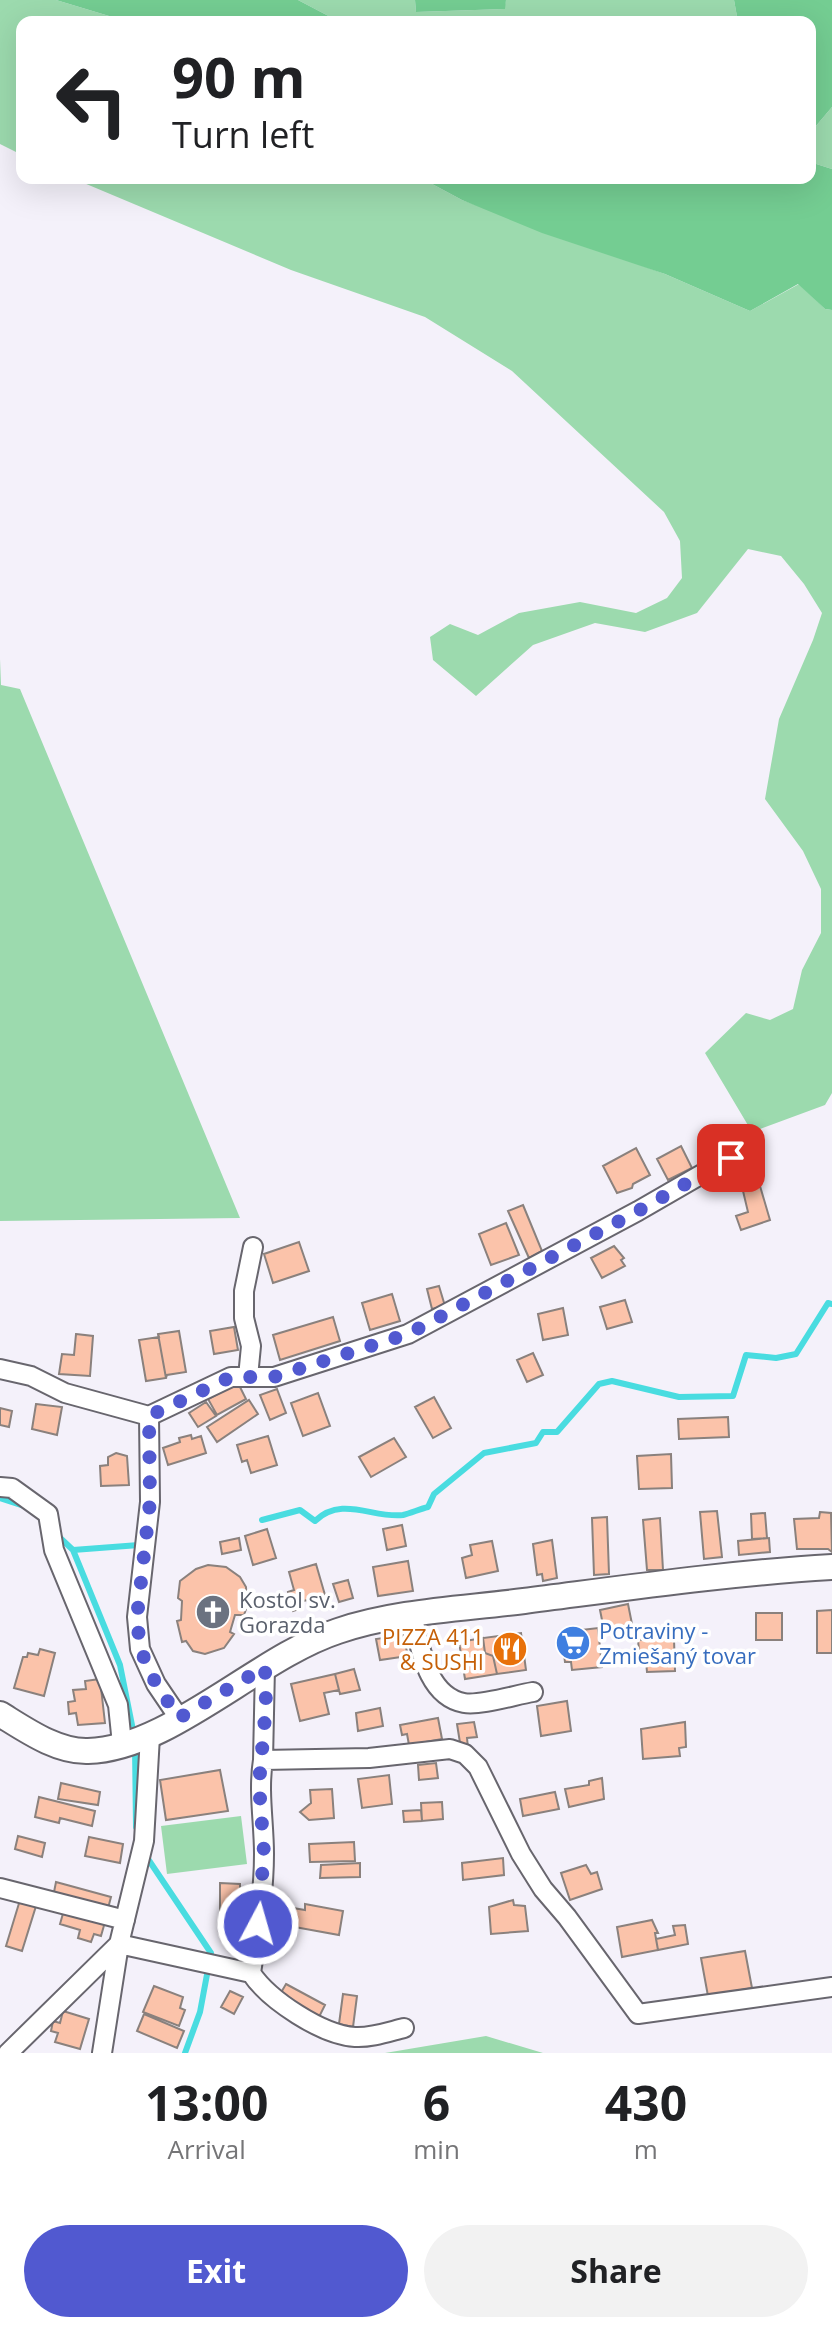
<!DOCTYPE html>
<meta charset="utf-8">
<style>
body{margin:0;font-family:"Open Sans",sans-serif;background:#f2f2f2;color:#202124;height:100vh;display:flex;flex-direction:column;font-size:30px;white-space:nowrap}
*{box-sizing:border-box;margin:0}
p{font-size:26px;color:#757577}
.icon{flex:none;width:44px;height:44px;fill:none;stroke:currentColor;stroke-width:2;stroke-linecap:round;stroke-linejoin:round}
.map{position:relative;height:2053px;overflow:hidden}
.side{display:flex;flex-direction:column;background:#fff;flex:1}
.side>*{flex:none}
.guide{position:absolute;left:16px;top:16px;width:800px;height:168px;border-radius:16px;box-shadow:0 8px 32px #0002;background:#fff;color:#202124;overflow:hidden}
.pin{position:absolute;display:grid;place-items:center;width:68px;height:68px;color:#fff;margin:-34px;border-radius:16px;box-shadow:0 4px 12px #0006}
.me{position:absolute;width:88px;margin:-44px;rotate:6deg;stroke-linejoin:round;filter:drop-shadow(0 0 6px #0008)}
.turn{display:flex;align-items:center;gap:28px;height:168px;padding:0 24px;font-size:36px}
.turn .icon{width:104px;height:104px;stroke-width:2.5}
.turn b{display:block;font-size:56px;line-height:68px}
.eta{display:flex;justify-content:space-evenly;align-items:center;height:136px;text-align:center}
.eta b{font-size:48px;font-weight:700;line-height:56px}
.primary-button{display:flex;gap:16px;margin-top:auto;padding:16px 24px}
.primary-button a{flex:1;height:92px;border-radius:48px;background:#5159d0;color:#fff;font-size:32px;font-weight:700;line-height:92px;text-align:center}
.primary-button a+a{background:#f2f2f2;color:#202124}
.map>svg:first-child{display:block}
.green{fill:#9cdaae}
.forest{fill:#74cd92}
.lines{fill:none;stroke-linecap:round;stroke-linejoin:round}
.stream{stroke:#49dce0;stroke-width:6}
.building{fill:#fbc3aa;stroke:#8a817d;stroke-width:2}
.street-casing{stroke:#68666e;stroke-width:22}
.secondary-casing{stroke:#68666e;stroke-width:28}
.street{stroke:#fff;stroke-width:18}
.secondary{stroke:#fff;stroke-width:24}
.route{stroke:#5159d0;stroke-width:14;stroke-dasharray:0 25.2}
.labels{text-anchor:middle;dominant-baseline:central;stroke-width:7;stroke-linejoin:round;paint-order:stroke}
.worship-label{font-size:22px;fill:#5b616d;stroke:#fff;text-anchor:start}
.shop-label{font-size:22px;fill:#366cbe;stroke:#fff;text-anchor:start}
.food-label{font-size:22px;fill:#c56008;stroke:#fff;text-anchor:end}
</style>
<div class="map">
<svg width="832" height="2053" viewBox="0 0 832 2053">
<rect width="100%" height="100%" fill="#f4f1fa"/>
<path class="green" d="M0,0H56L129,22H22V155L0,144Z
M298,0H415L416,12L504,9L506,0H734L738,22H340Z
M832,107V169L810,162V133Z
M72,178H421L462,200L665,274L750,311L799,284L825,309L832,310V1093L825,1105L752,1132L705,1053L746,1013L770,1020L793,1009L802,970L821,933V889L803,851L765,799L779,719L813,640L822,613L804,584L781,556L748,549L697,613L645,632L595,623L533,645L476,696L433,660L430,637L450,624L478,635L519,613L580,602L636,613L667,598L682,578L680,541L664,512L512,371L425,317L291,270Z
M0,659L1,685L20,689L240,1218L0,1221Z
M241,1816L247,1864L167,1874L161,1826Z
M486,2036L543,2053H385Z"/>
<path class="forest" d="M56,0H298L340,22H129Z
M415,0H506L505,9L416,12Z
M734,0H832V107L810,133V22H738Z
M810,162L832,169V310L825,309L798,284L750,311L665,274L542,233L462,200L421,178H810Z"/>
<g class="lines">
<path class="stream" d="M0,1498L27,1507
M262,1520L300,1510L315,1521C342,1495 374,1519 403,1515C411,1513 420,1509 428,1507L434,1494L484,1453L536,1443L543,1432H557L599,1384L612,1381L679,1397L733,1396L746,1355L776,1358L796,1354L828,1303L832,1304
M56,1534L73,1550L139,1545
M73,1550L120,1665L134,1735
M135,1747L136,1827
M146,1856L211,1953L200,2012L185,2053"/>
</g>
<path class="building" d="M681,1146L692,1168L668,1180L657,1159Z
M636,1148L650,1175L633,1184L632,1188L617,1193L603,1166Z
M760,1186L770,1220L741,1230L736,1216L748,1212L743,1191Z
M523,1205L542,1251L529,1258L508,1211Z
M506,1223L519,1255L491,1265L479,1234Z
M299,1242L309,1271L273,1283L264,1254Z
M614,1246L624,1258L621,1260L625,1266L602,1278L591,1258Z
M439,1286L445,1306L432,1309L427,1289Z
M392,1294L400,1321L370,1330L362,1303Z
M625,1300L632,1322L607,1329L600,1307Z
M563,1308L568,1335L543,1340L538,1314Z
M333,1317L340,1341L280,1360L273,1335Z
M234,1327L238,1350L214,1354L210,1331Z
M179,1331L186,1372L167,1375L166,1378L158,1334Z
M76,1334L93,1336L90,1376L59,1374L62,1354L74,1355Z
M158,1334L166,1378L146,1381L139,1340L159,1337Z
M533,1353L543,1375L527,1382L517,1360Z
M238,1383L246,1399L217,1415L208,1399Z
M277,1389L286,1413L270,1420L260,1395Z
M318,1393L330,1426L303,1436L291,1403Z
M434,1397L451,1428L433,1438L415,1407Z
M249,1400L258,1414L217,1442L207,1427Z
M206,1402L216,1416L198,1427L189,1413Z
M36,1404L62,1407L57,1435L32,1429Z
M0,1408L12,1411L9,1427L0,1425Z
M728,1417L729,1437L679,1439L678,1419Z
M191,1435L192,1439L201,1436L206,1453L168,1465L163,1448L180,1442L179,1438Z
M268,1436L277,1465L251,1473L247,1460L242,1462L237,1445Z
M394,1438L406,1457L371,1477L359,1457Z
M116,1453L127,1456L129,1485L101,1486L100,1466L108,1465V1457Z
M671,1454L672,1488L639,1489L637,1456Z
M717,1511L722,1557L704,1559L700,1512Z
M820,1512L831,1513L832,1552L828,1549H797L794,1519L819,1518Z
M765,1513L767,1538L752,1539L751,1514Z
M607,1517L609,1574L594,1575L592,1518Z
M660,1518L663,1570H647L643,1520Z
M402,1525L406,1546L387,1550L383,1529Z
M267,1529L276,1558L253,1565L245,1536Z
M239,1538L241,1550L222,1554L220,1542Z
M769,1538L770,1552L739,1555L738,1541Z
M552,1540L557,1578L543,1581L542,1574L537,1575L533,1544Z
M492,1541L498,1571L466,1578L462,1558L472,1555L470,1545Z
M408,1561L413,1591L378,1596L373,1567Z
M316,1564L325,1595L300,1602L302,1608L293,1611L288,1592L294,1590L289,1572Z
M208,1565L226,1567L240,1577L246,1587L247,1606L244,1615H235L230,1632L234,1634L224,1648L205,1654L193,1651L186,1641L182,1642L177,1621L181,1620L182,1601L178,1598L180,1581L196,1569Z
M348,1580L353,1598L339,1602L333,1584Z
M628,1604L632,1624L604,1630L600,1610Z
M832,1610V1653H817V1611Z
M756,1613H782V1640H756Z
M598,1628L602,1667L572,1670L571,1662H565L562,1638L582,1635V1630Z
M521,1633L526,1670L497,1674L493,1656L485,1653L483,1638Z
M403,1635L408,1656L380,1660L376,1639Z
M483,1638L485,1653L493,1656L497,1674L465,1679L459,1642Z
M674,1639L675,1671L647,1672L646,1661H640L638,1640Z
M40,1649L55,1653L44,1696L14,1688L23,1657H27L28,1653L38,1655Z
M354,1669L360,1690L340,1694L335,1674Z
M335,1674L339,1690L324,1693L329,1714L300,1721L291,1684Z
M100,1679L105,1723L78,1725L76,1713L69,1714L68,1702L75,1701L73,1690L86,1689L85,1681Z
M567,1701L571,1731L541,1736L537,1706Z
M380,1708L383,1726L358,1731L356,1713Z
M438,1718L442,1739L409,1745L407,1734L402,1735L400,1725Z
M474,1722L477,1737L467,1738L468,1748L461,1749L457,1724Z
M685,1722L686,1747L679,1748L680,1756L643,1759L641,1729Z
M436,1763L438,1778L419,1780L418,1765Z
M220,1770L228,1811L166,1820L160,1780Z
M389,1775L392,1804L362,1808L358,1779Z
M602,1778L604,1799L569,1807L565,1789L589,1785V1781Z
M61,1783L100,1792L98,1805L58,1799Z
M332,1789L334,1818L309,1820L300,1812L311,1803L310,1790Z
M555,1792L559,1809L523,1816L520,1799Z
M39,1797L95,1811L92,1826L60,1818L59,1823L35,1817Z
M442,1802L443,1819L422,1821L421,1803Z
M421,1810L422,1821L404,1822L403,1811Z
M18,1836L45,1843L42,1857L15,1849Z
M89,1837L123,1844L120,1863L85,1856Z
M354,1842L355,1861L310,1862L309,1844Z
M503,1858L504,1875L463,1880L462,1863Z
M360,1863V1877L320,1878L321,1865Z
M586,1865L591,1874L597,1872L602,1889L570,1900L561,1873Z
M56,1882L111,1897L107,1912L53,1897Z
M220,1883L240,1884V1892H250V1924L221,1921L220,1924Z
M20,1900L36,1906L22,1951L6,1946Z
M513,1900L514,1905L525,1906L528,1931L491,1934L489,1907Z
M305,1904L343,1911L339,1935L278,1924L281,1906L305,1910Z
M64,1910L105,1922L101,1936L94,1934L91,1942L78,1938L80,1930L60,1924Z
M652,1920L658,1933H655L658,1950L622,1957L617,1927Z
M685,1925L688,1944L658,1950L656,1939L675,1935L673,1926Z
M745,1951L752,1988L708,1996L701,1958Z
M286,1984L325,2005L319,2017L279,1996Z
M154,1986L183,1997L180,2008L185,2010L179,2026L143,2012Z
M230,1991L243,1997L234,2014L221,2007Z
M343,1994L357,1996L353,2027L339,2024Z
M63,2011L89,2019L80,2049L55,2042L58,2033L51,2031L53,2021L60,2023Z
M144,2014L184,2031L177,2048L137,2031Z"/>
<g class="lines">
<g class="street-casing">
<path id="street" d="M0,1369L31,1376L65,1393L149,1416L231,1377H274L408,1334L638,1211L754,1144
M248,1377L251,1346L244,1318V1291L253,1247
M149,1416L150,1502L137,1617L140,1649L156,1684L179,1718
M0,1487L12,1488L48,1514L54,1550L118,1705L122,1744
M412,1615C420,1645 426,1696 464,1703C480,1706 515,1695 533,1692
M265,1667L263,1760L369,1758L450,1749L465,1754L478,1767L521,1854L543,1889L567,1917L638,2014L832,1987
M263,1760C258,1792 264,1822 264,1854C264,1894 257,1933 251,1973C269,2000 322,2035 355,2037C371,2038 388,2032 404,2028
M0,1888L125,1920
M8,2053L119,1944L251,1973
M102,2053L119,1944L144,1841L150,1736"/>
</g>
<g class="secondary-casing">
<path id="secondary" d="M0,1714C26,1730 57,1752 88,1751C169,1749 258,1657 338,1631C397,1611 463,1609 524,1601C626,1588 729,1573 832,1567"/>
</g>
<use href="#street" class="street"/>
<use href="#secondary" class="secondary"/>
</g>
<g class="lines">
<path class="route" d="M258,1924L264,1853L259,1784L266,1706L265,1667L179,1718L156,1684L140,1649L137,1617L150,1502L149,1416L231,1377H274L408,1334L638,1211L731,1158"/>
</g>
<defs>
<g id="church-disc" transform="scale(1.8)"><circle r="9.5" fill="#6b7280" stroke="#fff"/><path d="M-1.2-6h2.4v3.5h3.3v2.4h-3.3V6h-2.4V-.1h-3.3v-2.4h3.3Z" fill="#fff"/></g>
<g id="supermarket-disc" transform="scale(1.8)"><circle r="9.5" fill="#3f7fe0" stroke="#fff"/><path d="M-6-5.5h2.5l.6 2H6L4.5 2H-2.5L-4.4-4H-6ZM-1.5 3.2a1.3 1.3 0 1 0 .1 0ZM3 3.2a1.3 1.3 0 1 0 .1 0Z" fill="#fff"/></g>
<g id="restaurant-disc" transform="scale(1.8)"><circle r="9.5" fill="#e8710a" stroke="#fff"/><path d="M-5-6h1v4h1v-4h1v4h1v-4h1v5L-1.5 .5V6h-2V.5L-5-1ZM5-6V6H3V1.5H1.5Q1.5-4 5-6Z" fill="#fff"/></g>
</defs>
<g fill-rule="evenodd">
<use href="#church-disc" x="213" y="1612"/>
<use href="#supermarket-disc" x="573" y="1643"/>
<use href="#restaurant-disc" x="510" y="1649"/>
</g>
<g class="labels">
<g class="worship-label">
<text x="239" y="1599">Kostol sv.<tspan x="239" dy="25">Gorazda</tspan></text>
</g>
<g class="shop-label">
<text x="599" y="1630">Potraviny -<tspan x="599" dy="25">Zmiešaný tovar</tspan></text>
</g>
<g class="food-label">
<text x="484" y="1636">PIZZA 411<tspan x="484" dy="25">&amp; SUSHI</tspan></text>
</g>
</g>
</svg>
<div class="pin" style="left:731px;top:1158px;background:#d93025"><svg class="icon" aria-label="arrive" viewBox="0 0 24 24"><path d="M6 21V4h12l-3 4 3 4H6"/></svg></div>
<svg class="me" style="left:258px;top:1924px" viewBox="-20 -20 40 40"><circle r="17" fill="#5159d0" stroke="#fff" stroke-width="3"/><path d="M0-11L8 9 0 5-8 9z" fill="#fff"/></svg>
<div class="guide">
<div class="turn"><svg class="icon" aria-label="left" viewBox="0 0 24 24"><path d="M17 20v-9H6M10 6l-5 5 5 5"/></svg><div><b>90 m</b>Turn left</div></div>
</div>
</div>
<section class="side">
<div class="eta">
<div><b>13:00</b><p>Arrival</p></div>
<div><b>6</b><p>min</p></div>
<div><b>430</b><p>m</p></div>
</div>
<div class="primary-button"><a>Exit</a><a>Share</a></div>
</section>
